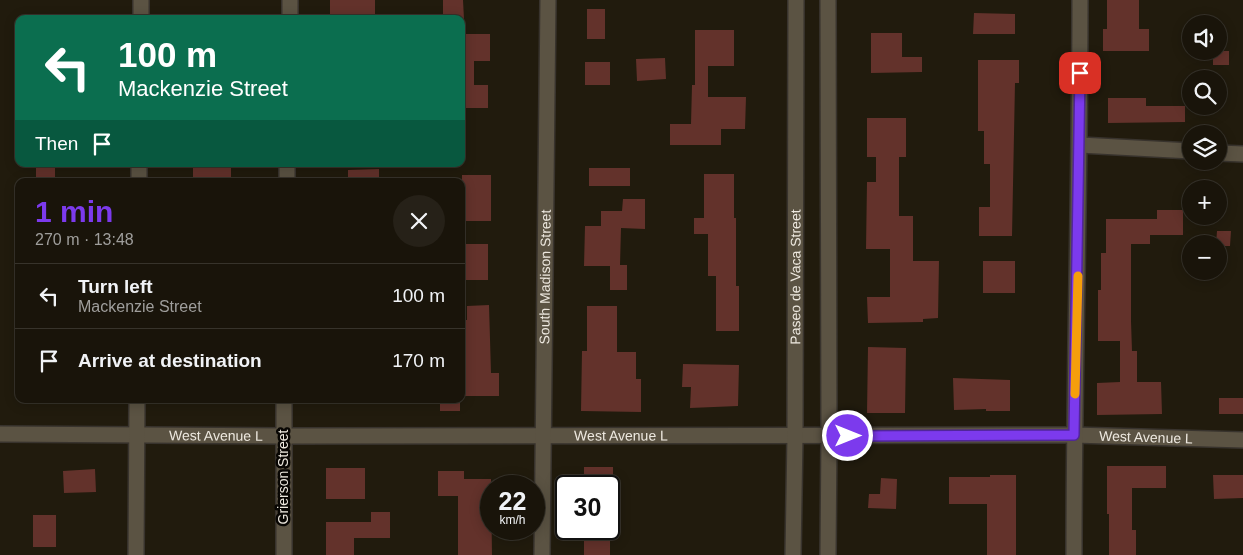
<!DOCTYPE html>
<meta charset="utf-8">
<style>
body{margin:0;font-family:Helvetica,sans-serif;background:#262118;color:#f1f3f6;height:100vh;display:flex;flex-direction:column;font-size:19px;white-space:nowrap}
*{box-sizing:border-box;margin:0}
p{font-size:16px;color:#9f9e9c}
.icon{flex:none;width:28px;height:28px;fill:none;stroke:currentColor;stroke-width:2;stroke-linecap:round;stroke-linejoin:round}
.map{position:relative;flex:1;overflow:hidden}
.drawer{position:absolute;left:15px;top:178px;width:450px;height:225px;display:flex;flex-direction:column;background:#19140a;border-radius:10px;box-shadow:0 2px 12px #0003,0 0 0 1px #37332b}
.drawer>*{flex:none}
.top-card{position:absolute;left:15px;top:15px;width:450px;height:152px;border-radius:10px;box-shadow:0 2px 12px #0003,0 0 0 1px #37332b;background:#0b6e4f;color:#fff;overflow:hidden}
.buttons{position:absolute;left:1182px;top:15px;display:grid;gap:10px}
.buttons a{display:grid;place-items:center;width:45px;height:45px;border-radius:50%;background:#19140a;box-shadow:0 2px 12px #0003,0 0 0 1px #37332b;font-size:25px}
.speed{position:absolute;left:480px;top:475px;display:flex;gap:10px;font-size:25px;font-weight:700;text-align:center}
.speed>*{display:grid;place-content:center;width:65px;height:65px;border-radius:50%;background:#19140a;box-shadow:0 2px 12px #0003,0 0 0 1px #37332b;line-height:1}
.speed small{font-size:12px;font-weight:400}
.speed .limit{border:2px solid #111;border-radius:8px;background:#fff;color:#111}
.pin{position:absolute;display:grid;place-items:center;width:42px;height:42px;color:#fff;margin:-21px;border-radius:10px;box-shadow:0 2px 8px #0006}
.me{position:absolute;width:55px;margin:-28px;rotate:90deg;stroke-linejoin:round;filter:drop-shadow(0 0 4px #0008)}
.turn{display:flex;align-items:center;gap:18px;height:105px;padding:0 20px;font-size:22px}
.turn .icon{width:65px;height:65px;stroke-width:2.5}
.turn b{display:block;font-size:35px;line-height:42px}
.then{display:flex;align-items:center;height:48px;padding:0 20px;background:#0003;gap:10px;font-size:19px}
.round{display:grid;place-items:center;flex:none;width:52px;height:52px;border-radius:26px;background:#262118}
.headline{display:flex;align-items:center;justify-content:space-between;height:85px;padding:0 20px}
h1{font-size:30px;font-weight:700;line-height:38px;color:#7c3aed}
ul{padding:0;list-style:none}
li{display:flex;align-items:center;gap:15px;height:65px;padding:0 20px;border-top:1px solid #37332b}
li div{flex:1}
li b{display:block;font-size:19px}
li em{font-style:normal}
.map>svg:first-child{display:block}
.building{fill:#63322b}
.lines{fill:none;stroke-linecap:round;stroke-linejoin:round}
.minor-casing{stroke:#38332d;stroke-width:18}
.minor{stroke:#5b5343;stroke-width:15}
.route-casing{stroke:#51269a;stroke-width:12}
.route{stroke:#7c3aed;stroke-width:9}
.slow{stroke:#f59e0b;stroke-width:9}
.labels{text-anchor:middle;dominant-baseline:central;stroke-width:5;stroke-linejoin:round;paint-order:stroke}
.street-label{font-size:14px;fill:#ede8df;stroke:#080603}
</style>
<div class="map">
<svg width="1243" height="555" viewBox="0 0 1243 555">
<rect width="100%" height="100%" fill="#211b0d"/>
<path class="building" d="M330,0H375V18H330Z
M443,0H463L464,19H443Z
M1107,0H1139V29H1149V51H1103V29H1107Z
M587,9H605V39H587Z
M974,13L1015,14V34H973Z
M695,30H734V66H708V97H746L745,129H721V145H670V124H691L692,85H695Z
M871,33H902V57H922V72L871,73Z
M461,34H490V61H474V85H488V108H461Z
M1213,51H1229V65H1213Z
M665,58L666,79L637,81L636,59Z
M978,60H1019V83H1015L1012,236H979V207H990V164H984V131H978Z
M585,62H610V85H585Z
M1108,98H1146V106H1185V122L1108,123Z
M867,118H906V157H899V216H913V261H939L938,318L923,319V322L868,323L867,297H890V249H866L867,182H876V157H867Z
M36,164H55V181H36Z
M193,164H231V181H193Z
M589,168H630V186H589Z
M379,169V181H348V170Z
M704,174H734V218H736V286H739V331H716V276H708V234H694V218H704Z
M462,175H491V221H461Z
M623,199H645V229L621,228L620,265H627V290H610V266H584L585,226H601V211H622Z
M1157,210H1183V235H1150V244H1131V321L1132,351H1137V382H1161L1162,414L1097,415V383L1120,382V341H1098V290H1101V253H1106V219H1157Z
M1217,231H1231L1230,246H1219V244H1216Z
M461,244H488V280H461Z
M983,261H1015V293H983Z
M489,305L491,373H499V396H461V320H467V306Z
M587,306H617V352H636V379H641V412L581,411L582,351H587Z
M868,347L906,348L905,413H867Z
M683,364L739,365L738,406L690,408L691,387H682Z
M953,378L1010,380V411H986V409L954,410Z
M1219,398H1243V414H1219Z
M440,399H460V411H440Z
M1107,466H1166V488H1132V530H1136V555H1109V514H1107Z
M584,467H613V486H584Z
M326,468H365V499H326Z
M95,469L96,492L64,493L63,471Z
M438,471H464V479H491L492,555H458V496H438Z
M990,475H1016V555H987V504H949V477H990Z
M1213,475H1243V498L1214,499Z
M881,478L897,479L896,509L868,508L869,494H880Z
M371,512H390V538H354V555H326V522H371Z
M33,515H56V547H33Z
M584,529H610V555H584Z"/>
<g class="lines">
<g class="minor-casing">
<g id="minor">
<path d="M141,19V0"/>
<path d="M290,19V0"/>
<path d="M1080,145L1191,151"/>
<path d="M1219,153L1243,154"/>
<path d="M139,181V164"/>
<path d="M287,181V164"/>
<path d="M284,399V555"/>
<path id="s1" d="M0,434L283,436L1074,435L1243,440"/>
<path d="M136,555L137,399"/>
<path id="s2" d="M542,555L548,0"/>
<path id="s3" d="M793,555L795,436L796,0"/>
<path d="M828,555L829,436L828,0"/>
<path d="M1074,555C1074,370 1080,185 1080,0"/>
</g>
</g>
<use href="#minor" class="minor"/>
</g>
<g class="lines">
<g class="route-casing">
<path id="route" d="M848,436L1074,435L1080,73"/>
</g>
<use href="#route" class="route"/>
<path class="slow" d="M1075,394L1078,276"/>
</g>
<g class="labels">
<g class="street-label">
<text stroke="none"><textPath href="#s2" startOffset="278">South Madison Street</textPath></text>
<text stroke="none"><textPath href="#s3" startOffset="278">Paseo de Vaca Street</textPath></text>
<text stroke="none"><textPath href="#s1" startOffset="216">West Avenue L</textPath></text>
<text stroke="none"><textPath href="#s1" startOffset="621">West Avenue L</textPath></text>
<text stroke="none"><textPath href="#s1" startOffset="1146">West Avenue L</textPath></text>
<text transform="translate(283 477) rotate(-90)">Grierson Street</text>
</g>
</g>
</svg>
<div class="buttons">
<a><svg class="icon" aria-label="sound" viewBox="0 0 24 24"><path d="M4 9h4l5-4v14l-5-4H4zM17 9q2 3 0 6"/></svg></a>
<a><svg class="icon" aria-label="search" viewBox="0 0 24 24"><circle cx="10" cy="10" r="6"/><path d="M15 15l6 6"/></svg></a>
<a><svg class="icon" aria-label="layers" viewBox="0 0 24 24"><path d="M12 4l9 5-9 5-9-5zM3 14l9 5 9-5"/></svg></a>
<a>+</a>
<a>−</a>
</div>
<div class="speed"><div>22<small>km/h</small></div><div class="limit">30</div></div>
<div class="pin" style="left:1080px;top:73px;background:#d93025"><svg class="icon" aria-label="arrive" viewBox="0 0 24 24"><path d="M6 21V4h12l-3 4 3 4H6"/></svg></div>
<svg class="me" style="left:848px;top:436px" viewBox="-20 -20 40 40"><circle r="17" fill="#7c3aed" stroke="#fff" stroke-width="3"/><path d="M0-11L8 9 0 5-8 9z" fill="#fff"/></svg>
<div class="top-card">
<div class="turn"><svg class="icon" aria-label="left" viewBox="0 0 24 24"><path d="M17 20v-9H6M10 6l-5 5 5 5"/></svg><div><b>100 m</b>Mackenzie Street</div></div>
<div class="then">Then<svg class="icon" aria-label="arrive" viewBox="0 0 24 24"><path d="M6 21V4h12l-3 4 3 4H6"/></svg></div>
</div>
<section class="drawer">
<div class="headline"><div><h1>1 min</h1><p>270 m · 13:48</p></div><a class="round"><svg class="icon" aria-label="close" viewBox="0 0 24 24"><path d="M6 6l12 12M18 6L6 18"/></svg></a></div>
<ul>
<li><svg class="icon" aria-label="left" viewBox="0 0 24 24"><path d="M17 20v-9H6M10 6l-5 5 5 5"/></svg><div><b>Turn left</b><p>Mackenzie Street</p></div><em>100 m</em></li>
<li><svg class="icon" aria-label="arrive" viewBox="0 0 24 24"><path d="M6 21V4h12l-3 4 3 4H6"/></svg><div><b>Arrive at destination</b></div><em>170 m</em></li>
</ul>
</section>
</div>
